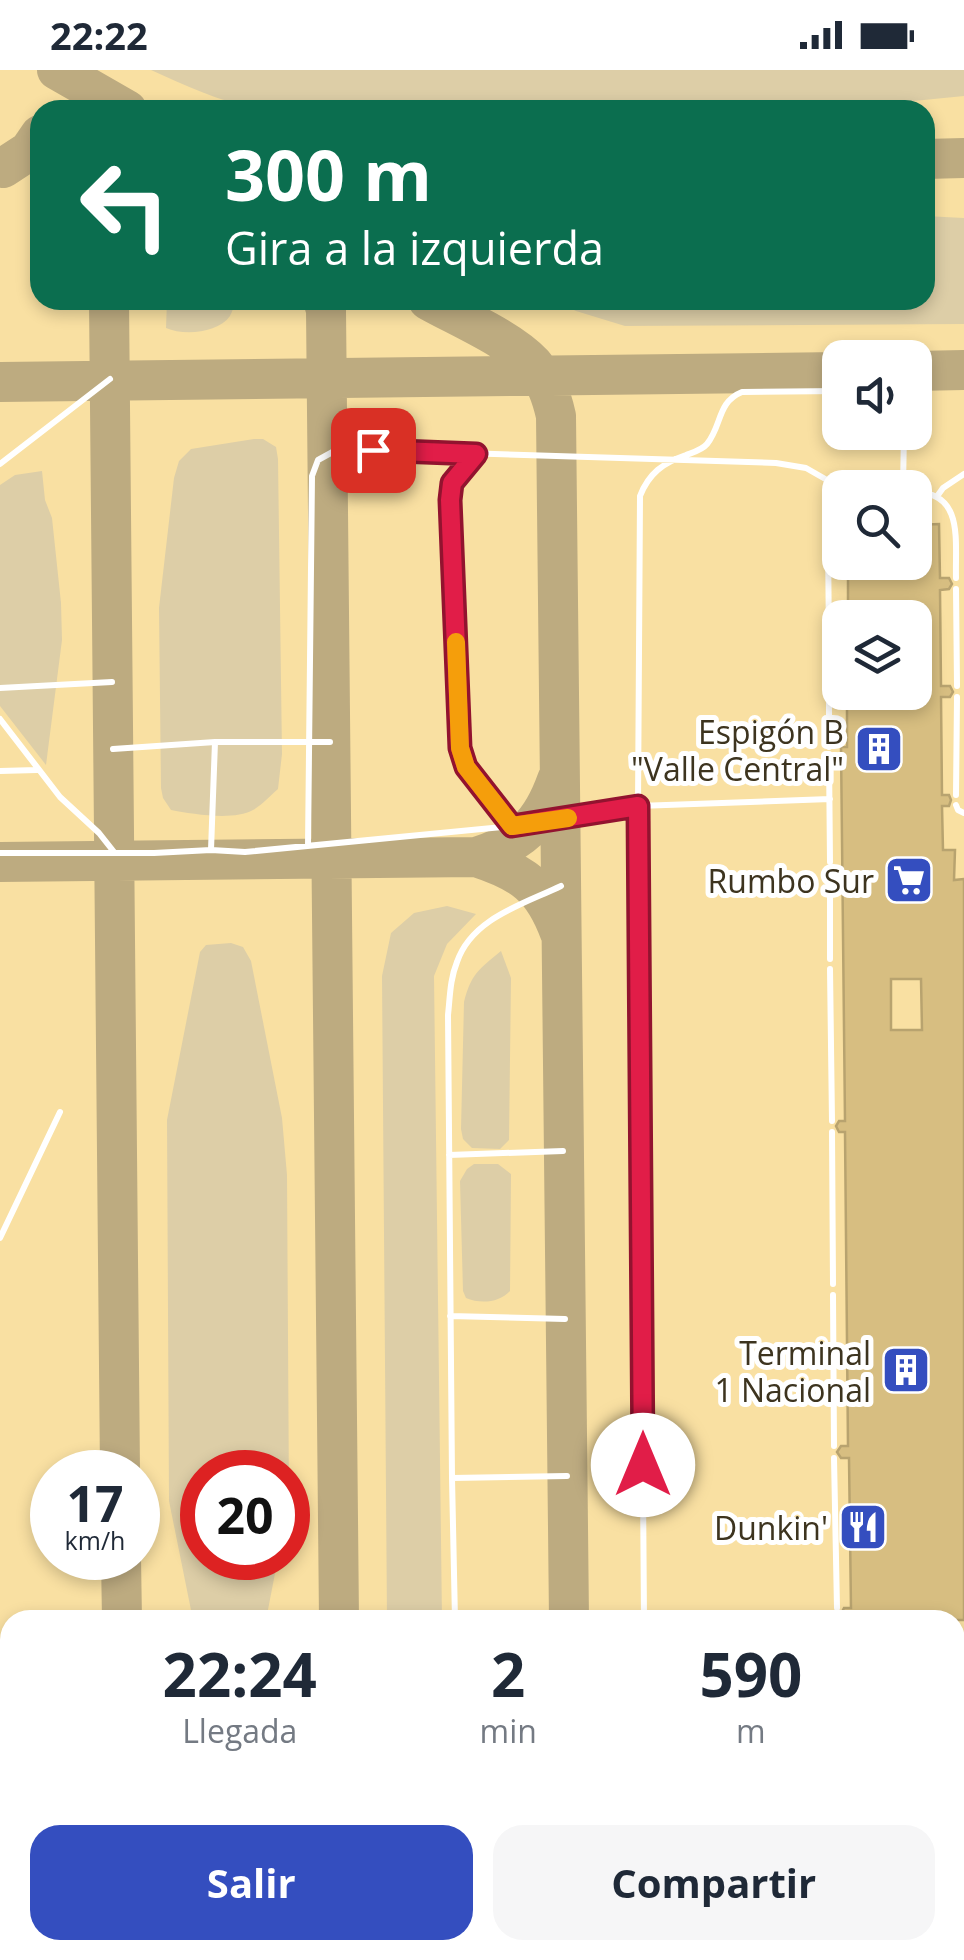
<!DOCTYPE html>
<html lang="es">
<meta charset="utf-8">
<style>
body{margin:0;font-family:"Open Sans",sans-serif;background:#f6f6f7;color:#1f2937;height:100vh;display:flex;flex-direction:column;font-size:38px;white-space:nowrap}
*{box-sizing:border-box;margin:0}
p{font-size:32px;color:#747a83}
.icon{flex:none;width:55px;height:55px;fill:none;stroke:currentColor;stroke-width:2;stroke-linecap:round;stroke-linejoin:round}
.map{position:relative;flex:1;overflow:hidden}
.sheet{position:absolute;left:0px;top:1540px;width:965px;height:350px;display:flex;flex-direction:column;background:#fff;border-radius:30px 30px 0 0;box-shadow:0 5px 15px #0003}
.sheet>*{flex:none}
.top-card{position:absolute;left:30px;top:30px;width:905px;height:210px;border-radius:30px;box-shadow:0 5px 15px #0003;background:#0b6e4f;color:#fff;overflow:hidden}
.controls{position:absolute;left:822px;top:270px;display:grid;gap:20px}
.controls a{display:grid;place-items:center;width:110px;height:110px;border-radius:20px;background:#fff;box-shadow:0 5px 15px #0003;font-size:50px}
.speed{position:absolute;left:30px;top:1380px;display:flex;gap:20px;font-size:50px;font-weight:700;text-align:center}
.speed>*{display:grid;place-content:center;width:130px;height:130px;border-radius:50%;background:#fff;box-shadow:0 5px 15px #0003;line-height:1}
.speed small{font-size:25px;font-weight:400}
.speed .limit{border:15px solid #d22;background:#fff;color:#111}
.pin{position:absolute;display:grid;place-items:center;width:85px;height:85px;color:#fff;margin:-42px;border-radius:20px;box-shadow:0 5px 15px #0006}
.me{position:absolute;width:110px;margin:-55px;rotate:0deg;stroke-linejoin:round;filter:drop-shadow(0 0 8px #0008)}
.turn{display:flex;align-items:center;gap:35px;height:210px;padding:0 30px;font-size:45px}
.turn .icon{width:130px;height:130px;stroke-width:2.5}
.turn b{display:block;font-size:70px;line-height:85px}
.eta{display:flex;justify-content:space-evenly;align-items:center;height:170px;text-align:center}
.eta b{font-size:60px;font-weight:700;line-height:70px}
.action{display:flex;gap:20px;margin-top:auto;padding:20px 30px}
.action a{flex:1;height:115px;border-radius:30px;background:#344ebf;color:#fff;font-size:40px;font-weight:700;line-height:115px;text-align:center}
.action a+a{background:#f6f6f7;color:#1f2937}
.status{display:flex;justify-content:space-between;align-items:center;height:70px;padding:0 50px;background:#fff;direction:ltr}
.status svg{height:28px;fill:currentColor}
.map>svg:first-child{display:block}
.built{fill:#f9e0a2;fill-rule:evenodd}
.green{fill:#ddcea7}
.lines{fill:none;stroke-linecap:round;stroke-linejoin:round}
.taxiway{stroke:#bdab80;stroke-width:40}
.building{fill:#d7be81;stroke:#b8a36f;stroke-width:2.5;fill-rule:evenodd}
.service{stroke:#fff;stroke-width:6}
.route-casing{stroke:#92132f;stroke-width:25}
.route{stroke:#e11d48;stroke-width:18}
.slow{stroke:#f59e0b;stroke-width:18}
.labels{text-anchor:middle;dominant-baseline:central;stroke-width:10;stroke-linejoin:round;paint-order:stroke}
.poi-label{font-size:32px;fill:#3d341f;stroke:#fff;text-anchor:end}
</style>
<div class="status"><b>22:22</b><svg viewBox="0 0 49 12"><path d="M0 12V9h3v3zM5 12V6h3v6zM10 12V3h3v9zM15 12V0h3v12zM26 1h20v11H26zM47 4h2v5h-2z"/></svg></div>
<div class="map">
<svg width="964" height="1890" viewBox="0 0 964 1890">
<rect width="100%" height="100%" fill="#fde7b1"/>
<path class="built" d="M0,0H964V1890H0ZM40,40H925V230H40ZM840,288H915V362H840ZM840,418H915V492H840ZM840,548H915V622H840ZM52,1402H138V1488H52ZM202,1402H288V1488H202ZM10,1550H955V1880H10Z"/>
<path class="green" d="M151,0H964V26L823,40H266C225,34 188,17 151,0Z
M925,146L964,148V254L625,256L576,241L553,230H925Z
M167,230H236C235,234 232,242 230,246C218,263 184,266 166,258Z
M254,369H263L276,377L278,389L282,684L278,719C270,726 262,735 253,740C234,751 192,744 171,740L163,728L161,718L159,538L174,408L179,391L191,379Z
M42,401L45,430L52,448L61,533L62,570L46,695L0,636V415L15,405Z
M447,836L476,844L447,874L434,906L442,1550H387L382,906L391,863L414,843Z
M231,873L243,877L251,891L282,1048L287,1105L289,1429L288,1436V1402H202V1488H278L266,1550H193L169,1431L167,1050L200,882L206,875Z
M501,881L511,908L509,1070L500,1079L472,1078L463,1069L461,1059L464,932C471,904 479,899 501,881Z
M474,1094H498L511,1104L510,1221C499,1233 480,1234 466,1228L463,1221L460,1111L467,1099Z
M189,1880H276L278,1890H187Z
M406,1880H505L507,1890H404Z"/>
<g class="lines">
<path class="taxiway" d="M57,0L127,40
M925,89L964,88
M3,98L29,81L40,65
M109,230L120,1402
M323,230L326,240L339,1550
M428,230C458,247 510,269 533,294C545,308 552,328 556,346L569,1550
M915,301L964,300
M0,312L840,302
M476,787C521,773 541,755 557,710
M0,792L476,787C522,802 543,816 560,863
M121,1488L122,1550
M126,1880V1890
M343,1880V1890
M572,1880V1890"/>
</g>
<path class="building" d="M939,454L940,508H949L952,514L949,519L940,520L941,616H950L953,622L950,627H941L942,725H949L951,730L949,736H942L943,780H955L954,810L964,809V1550H852L844,1549L841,1544L844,1538H851L849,1388H841L837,1382L841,1376H848L845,1062H839L836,1056L839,1051H845L841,677H847V622H915V548H848V492H915V455ZM891,909H921L922,960H891Z"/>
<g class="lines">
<path class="service" d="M476,384L452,413L451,430L460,678L466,697L511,755
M0,394L110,309
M903,418L904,362
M915,422C964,423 955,470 956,508
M938,425L943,418L964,404
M828,455L829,439L840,425
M828,467L829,575
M956,519L957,616
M829,586V677
M0,618L112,612
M0,649L60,727L99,763L114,782
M113,679L215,672H330
M829,687L830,792
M0,701L37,700
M956,725L957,627
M956,735L958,740L964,743
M308,776L312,406L318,390L338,379L776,393L806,398L841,418
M211,780L215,672
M0,783H154L211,780L245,782L534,754L638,736L830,729
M830,802V889
M830,899L832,1051
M832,1062L833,1214
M449,1085L563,1081
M0,1168L60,1042
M833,1225L834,1376
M450,1246L565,1249
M834,1388L837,1538
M452,1408L567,1406
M837,1549V1550
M455,1550L452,1408L448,945C450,927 450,909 457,892C472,848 524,834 561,816
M644,1550L638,736L640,426C649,403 663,393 686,385C694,382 702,380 707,374C722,356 717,332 742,322L840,321
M646,1880L647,1890
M842,1880V1890"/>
</g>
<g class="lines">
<g class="route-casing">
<path id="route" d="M373,380L476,384L452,413L450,430L460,678L466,697L512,756L638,736L643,1395"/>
</g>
<use href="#route" class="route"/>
<path class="slow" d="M456,572L460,678L466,697L512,756L568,748"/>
</g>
<defs>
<g id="building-square" transform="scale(2.5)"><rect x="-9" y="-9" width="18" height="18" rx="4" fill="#344ebf" stroke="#fff"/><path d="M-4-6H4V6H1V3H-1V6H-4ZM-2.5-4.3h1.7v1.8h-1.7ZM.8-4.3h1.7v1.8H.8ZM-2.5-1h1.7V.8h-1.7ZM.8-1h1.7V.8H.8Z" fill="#fff"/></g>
<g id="supermarket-square" transform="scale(2.5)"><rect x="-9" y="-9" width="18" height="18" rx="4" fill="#344ebf" stroke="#fff"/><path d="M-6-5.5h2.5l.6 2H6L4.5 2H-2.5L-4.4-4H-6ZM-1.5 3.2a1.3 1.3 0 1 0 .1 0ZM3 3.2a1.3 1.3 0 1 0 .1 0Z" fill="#fff"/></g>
<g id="restaurant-square" transform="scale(2.5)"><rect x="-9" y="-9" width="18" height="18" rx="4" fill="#344ebf" stroke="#fff"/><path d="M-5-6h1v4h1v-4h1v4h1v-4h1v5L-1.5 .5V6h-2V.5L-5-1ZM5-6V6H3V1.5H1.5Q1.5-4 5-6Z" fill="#fff"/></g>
</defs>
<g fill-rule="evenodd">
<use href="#building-square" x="879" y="679"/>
<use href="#supermarket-square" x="909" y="810"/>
<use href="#building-square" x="906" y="1300"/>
<use href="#restaurant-square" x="863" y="1457"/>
</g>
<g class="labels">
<g class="poi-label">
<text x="844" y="661">Espigón B<tspan x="844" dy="37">"Valle Central"</tspan></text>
<text x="874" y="810">Rumbo Sur</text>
<text x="871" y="1282">Terminal<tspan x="871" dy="37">1 Nacional</tspan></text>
<text x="828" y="1457">Dunkin'</text>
</g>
</g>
</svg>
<div class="controls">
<a><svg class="icon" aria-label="sound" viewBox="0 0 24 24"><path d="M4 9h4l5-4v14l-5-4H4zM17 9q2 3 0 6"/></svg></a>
<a><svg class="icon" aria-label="search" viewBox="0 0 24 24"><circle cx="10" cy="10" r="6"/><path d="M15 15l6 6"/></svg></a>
<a><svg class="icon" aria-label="layers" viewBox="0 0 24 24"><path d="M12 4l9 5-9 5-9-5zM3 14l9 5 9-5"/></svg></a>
</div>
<div class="speed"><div>17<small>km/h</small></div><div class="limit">20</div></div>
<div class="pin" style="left:373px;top:380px;background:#d93025"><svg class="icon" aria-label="arrive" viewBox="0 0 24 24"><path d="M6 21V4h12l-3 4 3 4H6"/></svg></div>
<svg class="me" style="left:643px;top:1395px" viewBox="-20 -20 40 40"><circle r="19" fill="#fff"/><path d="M0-13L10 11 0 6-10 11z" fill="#e11d48"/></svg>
<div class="top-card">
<div class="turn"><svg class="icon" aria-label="left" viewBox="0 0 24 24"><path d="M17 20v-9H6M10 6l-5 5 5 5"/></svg><div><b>300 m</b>Gira a la izquierda</div></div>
</div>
<section class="sheet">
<div class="eta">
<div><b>22:24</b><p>Llegada</p></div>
<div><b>2</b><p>min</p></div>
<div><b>590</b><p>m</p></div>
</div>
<div class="action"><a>Salir</a><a>Compartir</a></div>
</section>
</div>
